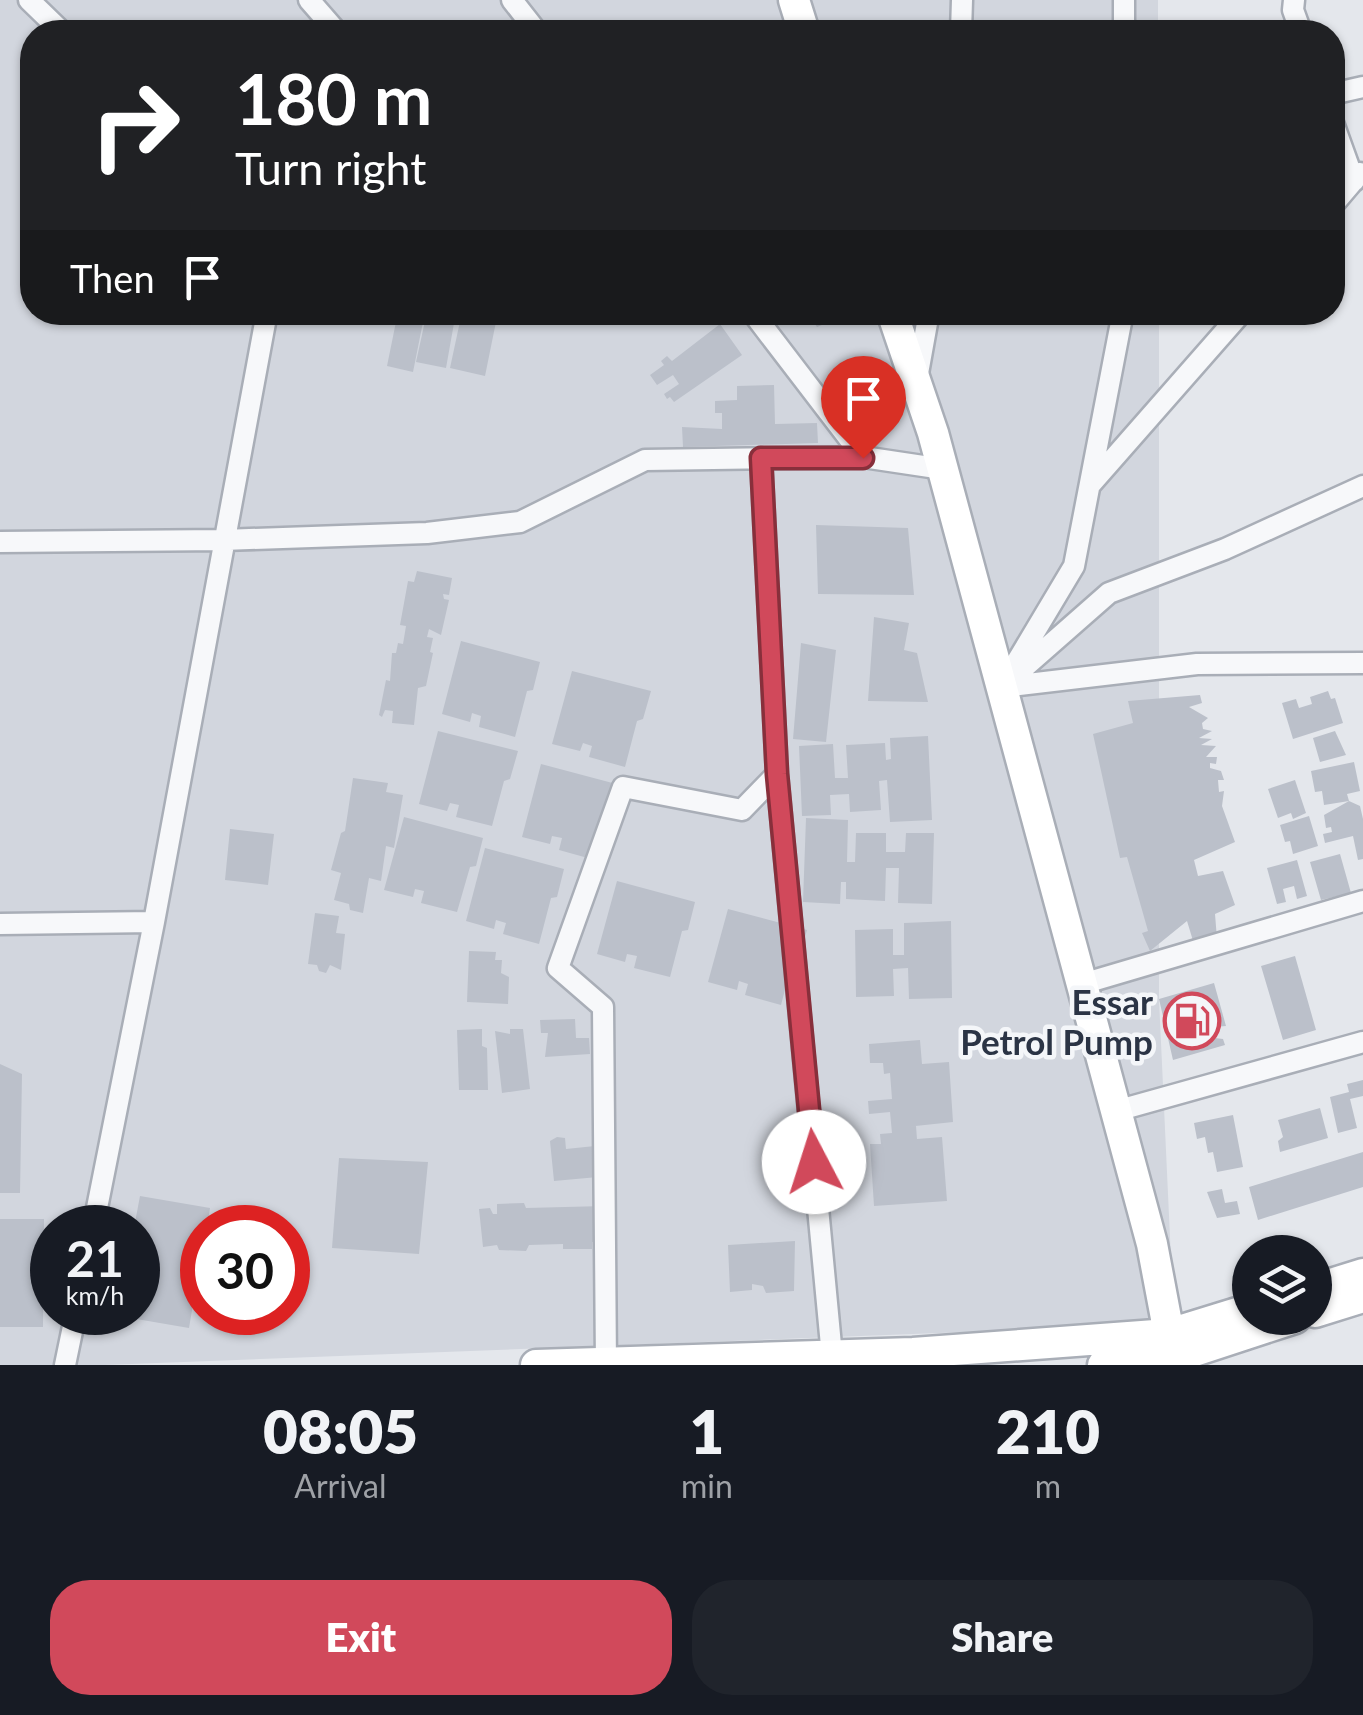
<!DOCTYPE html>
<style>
body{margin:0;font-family:Lato,sans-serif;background:#20242c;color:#f1f3f6;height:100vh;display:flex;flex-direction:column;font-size:38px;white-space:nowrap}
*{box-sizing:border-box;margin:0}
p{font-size:32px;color:#9ea1a6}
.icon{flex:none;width:55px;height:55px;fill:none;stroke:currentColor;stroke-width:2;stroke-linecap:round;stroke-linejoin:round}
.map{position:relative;height:1365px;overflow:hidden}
.sheet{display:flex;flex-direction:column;background:#171b24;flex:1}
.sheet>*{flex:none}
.guide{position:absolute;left:20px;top:20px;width:1325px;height:305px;border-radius:40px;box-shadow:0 2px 8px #0004;background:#202124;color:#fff;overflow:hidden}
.fabs{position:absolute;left:1232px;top:1235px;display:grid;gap:20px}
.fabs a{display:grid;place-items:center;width:100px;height:100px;border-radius:50%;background:#171b24;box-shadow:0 2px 8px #0004;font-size:50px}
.speed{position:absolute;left:30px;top:1205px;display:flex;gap:20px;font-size:50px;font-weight:700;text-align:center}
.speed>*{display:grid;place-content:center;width:130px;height:130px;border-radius:50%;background:#171b24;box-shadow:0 2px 8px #0004;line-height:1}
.speed small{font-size:25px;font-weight:400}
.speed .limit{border:15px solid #d22;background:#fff;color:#111}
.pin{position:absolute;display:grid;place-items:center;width:85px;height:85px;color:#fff;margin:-102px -42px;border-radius:50% 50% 50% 0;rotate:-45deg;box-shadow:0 0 10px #0007}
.pin .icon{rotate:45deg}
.me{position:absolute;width:110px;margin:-55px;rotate:355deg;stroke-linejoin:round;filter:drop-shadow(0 0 8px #0008)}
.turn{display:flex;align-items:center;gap:35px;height:210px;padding:0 50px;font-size:45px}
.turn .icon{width:130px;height:130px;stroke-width:2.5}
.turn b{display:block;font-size:70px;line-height:85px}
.then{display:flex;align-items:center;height:95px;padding:0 50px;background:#0003;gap:20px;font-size:38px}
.eta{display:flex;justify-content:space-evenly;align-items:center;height:170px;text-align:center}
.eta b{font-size:60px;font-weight:800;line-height:70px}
.cta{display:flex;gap:20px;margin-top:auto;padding:20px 50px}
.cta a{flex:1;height:115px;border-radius:40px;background:#d1495b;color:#fff;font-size:40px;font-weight:800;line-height:115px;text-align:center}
.cta a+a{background:#20242c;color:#f1f3f6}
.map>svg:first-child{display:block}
.built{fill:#d2d6de;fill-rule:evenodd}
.building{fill:#bbc0ca}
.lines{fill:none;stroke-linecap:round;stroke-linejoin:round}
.street-casing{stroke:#a9aeb7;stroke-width:25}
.secondary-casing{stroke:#a9aeb7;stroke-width:35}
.street{stroke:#f7f8fa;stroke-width:20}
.secondary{stroke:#fff;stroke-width:30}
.route-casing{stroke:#882f3b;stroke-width:25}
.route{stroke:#d1495b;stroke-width:18}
.labels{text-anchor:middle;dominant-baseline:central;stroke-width:9;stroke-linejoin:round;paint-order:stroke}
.poi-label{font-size:35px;font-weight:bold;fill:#2b3445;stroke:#f4f6f9;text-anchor:end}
</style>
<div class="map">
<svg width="1363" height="1365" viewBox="0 0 1363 1365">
<rect width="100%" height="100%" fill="#e4e7ec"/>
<path class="built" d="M0,0H1158V32H32V312L1159,313V999L1174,1324L105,1365H0ZM52,1228H138V1312H52ZM202,1228H288V1312H202Z"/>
<path class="building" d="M398,312H425L413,372L387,366Z
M427,312H456L446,368L416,362Z
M462,312H498L485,376L450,368Z
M806,312H851V313L817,327Z
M720,324L742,355L674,402L670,397L667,399L664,394L679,384L673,375L657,385L650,375L664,365L661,361L667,356L672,361Z
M774,385L775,424L817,423L818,443L683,447L682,427L722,429V413H715V401L737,400V386Z
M816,525L908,528L914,595L818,594Z
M417,571L452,578L449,595L443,594L444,599L449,600L441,635L429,629L427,637L433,638L430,652L433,653L426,686L418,688L414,725L392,723L393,711L385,710L382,717L379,715L386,680L390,681L392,653H396L398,643L403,644L406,626L400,625L408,581L414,582Z
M874,617L909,623L904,650L917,653L928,702L868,701Z
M461,641L540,662L533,690L527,691L515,737L479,727L481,716L472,713L470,722L442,714Z
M801,643L836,650L826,742L793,739Z
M572,671L651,691L643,719L637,721L625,767L589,757L592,746L583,743L580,751L552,744Z
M1328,691L1331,699L1335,698L1343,723L1293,739L1282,703L1296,699L1299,708L1312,704L1310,697Z
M1200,695L1202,703L1189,707L1208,718L1202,723L1203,729L1212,731L1199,738L1212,739L1201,745L1216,746L1206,757H1217L1216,764L1210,763V768L1221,771L1224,780H1218L1219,792L1224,791L1222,806L1235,842L1194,860L1198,876L1223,871L1235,905L1215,914L1217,939L1194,944L1187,921L1150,951L1142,933L1148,931L1127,857L1120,858L1093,734L1133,723L1128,701Z
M438,731L518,751L510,779L504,781L492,826L456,817L459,805L450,803L447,811L419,804Z
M1335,731L1346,755L1320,762L1313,738Z
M928,736L932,820L890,822L887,780L879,781L881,810L850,812L849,794L830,795L831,815L802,816L799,746L833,744L835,778H848L846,745L885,743L886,760L891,759L890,738Z
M1354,762L1360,791L1347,794L1349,801L1360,806L1363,819V859L1358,860L1353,836L1325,843L1323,834L1332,832L1331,827L1326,828L1324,815L1349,801L1324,805L1322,791L1315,792L1311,771Z
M541,764L620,785L595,860L559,850L562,838L552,836L550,844L522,837Z
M353,778L388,783L386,792L403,795L394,848L386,846L381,881L369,878L363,913L350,910L349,904L334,900L341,873L331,870L341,833L345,831Z
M1295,780L1306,813L1293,819L1291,813L1278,818L1268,789Z
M1309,816L1318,846L1293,854L1290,841L1285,842L1280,825Z
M404,817L483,838L476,866L470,867L457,912L421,903L424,891L415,889L413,897L384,890Z
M806,818L848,820L847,862H855L856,833H886V852H905L906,833H934L932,904L898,903L899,868H886L885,901L846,899V882H841L840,904L803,902Z
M230,829L274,834L268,885L225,880Z
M485,848L564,869L557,897L551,898L539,944L503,934L506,923L496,920L494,929L466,921Z
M1340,854L1351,893L1321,900L1310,862Z
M1297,860L1307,896L1297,899L1294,886L1283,889L1286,902L1277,904L1267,868Z
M617,881L695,902L688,930L682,931L670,977L634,968L637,956L627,954L625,962L597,954Z
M728,909L807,930L799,958L793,959L781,1005L745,995L748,984L739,981L737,990L708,982Z
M315,913L339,916L336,933L345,934L341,970L330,965L326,973L319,971L317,965L308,964Z
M951,921L952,998L909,999L908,968L893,969L894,996L856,997L855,930L893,929V955H904V923Z
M469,951L496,952L495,960H502L501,973L509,977L508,1004L467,1002Z
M1295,956L1316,1030L1283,1040L1261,966Z
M1214,983L1226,1026L1214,1027L1215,1038L1223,1039L1225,1045L1173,1060L1159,999Z
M575,1019L576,1038H589L590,1054L545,1057L548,1033H541L540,1020Z
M482,1029V1046L487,1048L488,1090H459L457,1030Z
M510,1029H523L530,1089L502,1093L495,1031L510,1034Z
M920,1040L922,1064L949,1062L953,1122L906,1127L916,1126L917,1139L942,1137L947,1201L874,1206L870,1144H881L880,1134L892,1133L890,1112L869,1114L868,1101L892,1099L890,1073L884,1074L883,1063H870L869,1044Z
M0,1064L22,1074L20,1193H0Z
M1363,1080V1096L1350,1099L1357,1128L1338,1133L1330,1097L1349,1092L1347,1084Z
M1320,1108L1328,1138L1280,1152L1278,1141L1283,1137L1278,1120Z
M1233,1115L1243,1167L1217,1172L1213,1152L1208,1153L1205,1137L1197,1139L1194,1123Z
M557,1137L565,1138L566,1149L595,1146L598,1177L554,1181L550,1141Z
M1363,1152V1187L1258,1220L1249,1187Z
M339,1158L428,1162L419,1254L332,1248Z
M1222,1189L1225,1203L1237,1201L1240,1214L1217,1218L1207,1192Z
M140,1196L210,1208L207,1228H202V1251L189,1328L113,1315L138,1312V1228H134Z
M524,1203L526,1208L604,1206L605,1241L592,1242V1249H563V1244L529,1245L526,1251L499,1250L497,1245L483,1247L479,1209L490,1208L493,1214H497V1204Z
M0,1219H44L43,1327H0Z
M795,1241L794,1291L766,1293L763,1286L752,1284V1290L730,1292L728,1245Z"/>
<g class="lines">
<g class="street-casing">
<path id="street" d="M29,0L62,32
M309,0L337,32
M512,0L537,32
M1294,0L1293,10L1301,32
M961,32L962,0
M1124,32V0
M1332,94L1363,87
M1332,120L1354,181
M1332,206L1360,173
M752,312L863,457
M917,379L929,312
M761,458L777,774L832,1356
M1091,484L1242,312
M0,542L223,540L427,533L520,522L645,460L863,457L943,469
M1013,668L1074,566L1123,312
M1002,687L1109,593L1225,549L1363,486
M1002,687L1197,664L1363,663
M0,924L154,922
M1082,984L1363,901
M1116,1111L1363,1042
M93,1228L154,922L267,312
M65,1365L76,1312
M606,1365L603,1007L558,968L623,787L742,810L777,774"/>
</g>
<g class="secondary-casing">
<path id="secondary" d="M794,0L804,32
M892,312L933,433L1152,1244L1169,1334L1182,1365
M1315,1289L1363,1274
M1315,1312L1363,1297
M536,1365L913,1353L1169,1334L1250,1309
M1103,1365L1179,1356L1295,1318"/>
</g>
<use href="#street" class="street"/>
<use href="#secondary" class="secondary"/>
</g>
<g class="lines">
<g class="route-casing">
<path id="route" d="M814,1162L777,774L761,458H863"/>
</g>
<use href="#route" class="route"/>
</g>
<defs>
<g id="fuel-ring" transform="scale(2.875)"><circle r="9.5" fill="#f4f6f9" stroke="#d1495b" stroke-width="1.5"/><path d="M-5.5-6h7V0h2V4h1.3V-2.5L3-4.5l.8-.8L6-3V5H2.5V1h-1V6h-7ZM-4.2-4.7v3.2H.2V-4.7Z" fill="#d1495b"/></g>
</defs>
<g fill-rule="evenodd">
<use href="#fuel-ring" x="1192" y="1021"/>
</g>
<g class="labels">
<g class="poi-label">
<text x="1153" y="1001">Essar<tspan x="1153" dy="40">Petrol Pump</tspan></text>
</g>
</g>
</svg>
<div class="fabs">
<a><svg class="icon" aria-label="layers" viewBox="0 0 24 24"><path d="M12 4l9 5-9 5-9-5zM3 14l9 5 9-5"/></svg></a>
</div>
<div class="speed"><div>21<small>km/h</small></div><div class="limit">30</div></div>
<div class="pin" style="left:863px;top:458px;background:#d93025"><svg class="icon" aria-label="arrive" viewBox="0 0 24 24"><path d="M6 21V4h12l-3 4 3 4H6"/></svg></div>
<svg class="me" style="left:814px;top:1162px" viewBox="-20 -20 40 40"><circle r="19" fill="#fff"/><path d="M0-13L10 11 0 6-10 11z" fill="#d1495b"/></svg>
<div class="guide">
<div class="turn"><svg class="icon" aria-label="right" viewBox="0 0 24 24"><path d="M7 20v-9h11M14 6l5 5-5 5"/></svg><div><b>180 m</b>Turn right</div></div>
<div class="then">Then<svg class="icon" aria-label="arrive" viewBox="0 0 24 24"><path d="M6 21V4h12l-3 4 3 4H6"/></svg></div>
</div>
</div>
<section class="sheet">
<div class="eta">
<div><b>08:05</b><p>Arrival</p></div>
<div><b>1</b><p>min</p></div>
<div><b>210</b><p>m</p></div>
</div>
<div class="cta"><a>Exit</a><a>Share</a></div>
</section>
